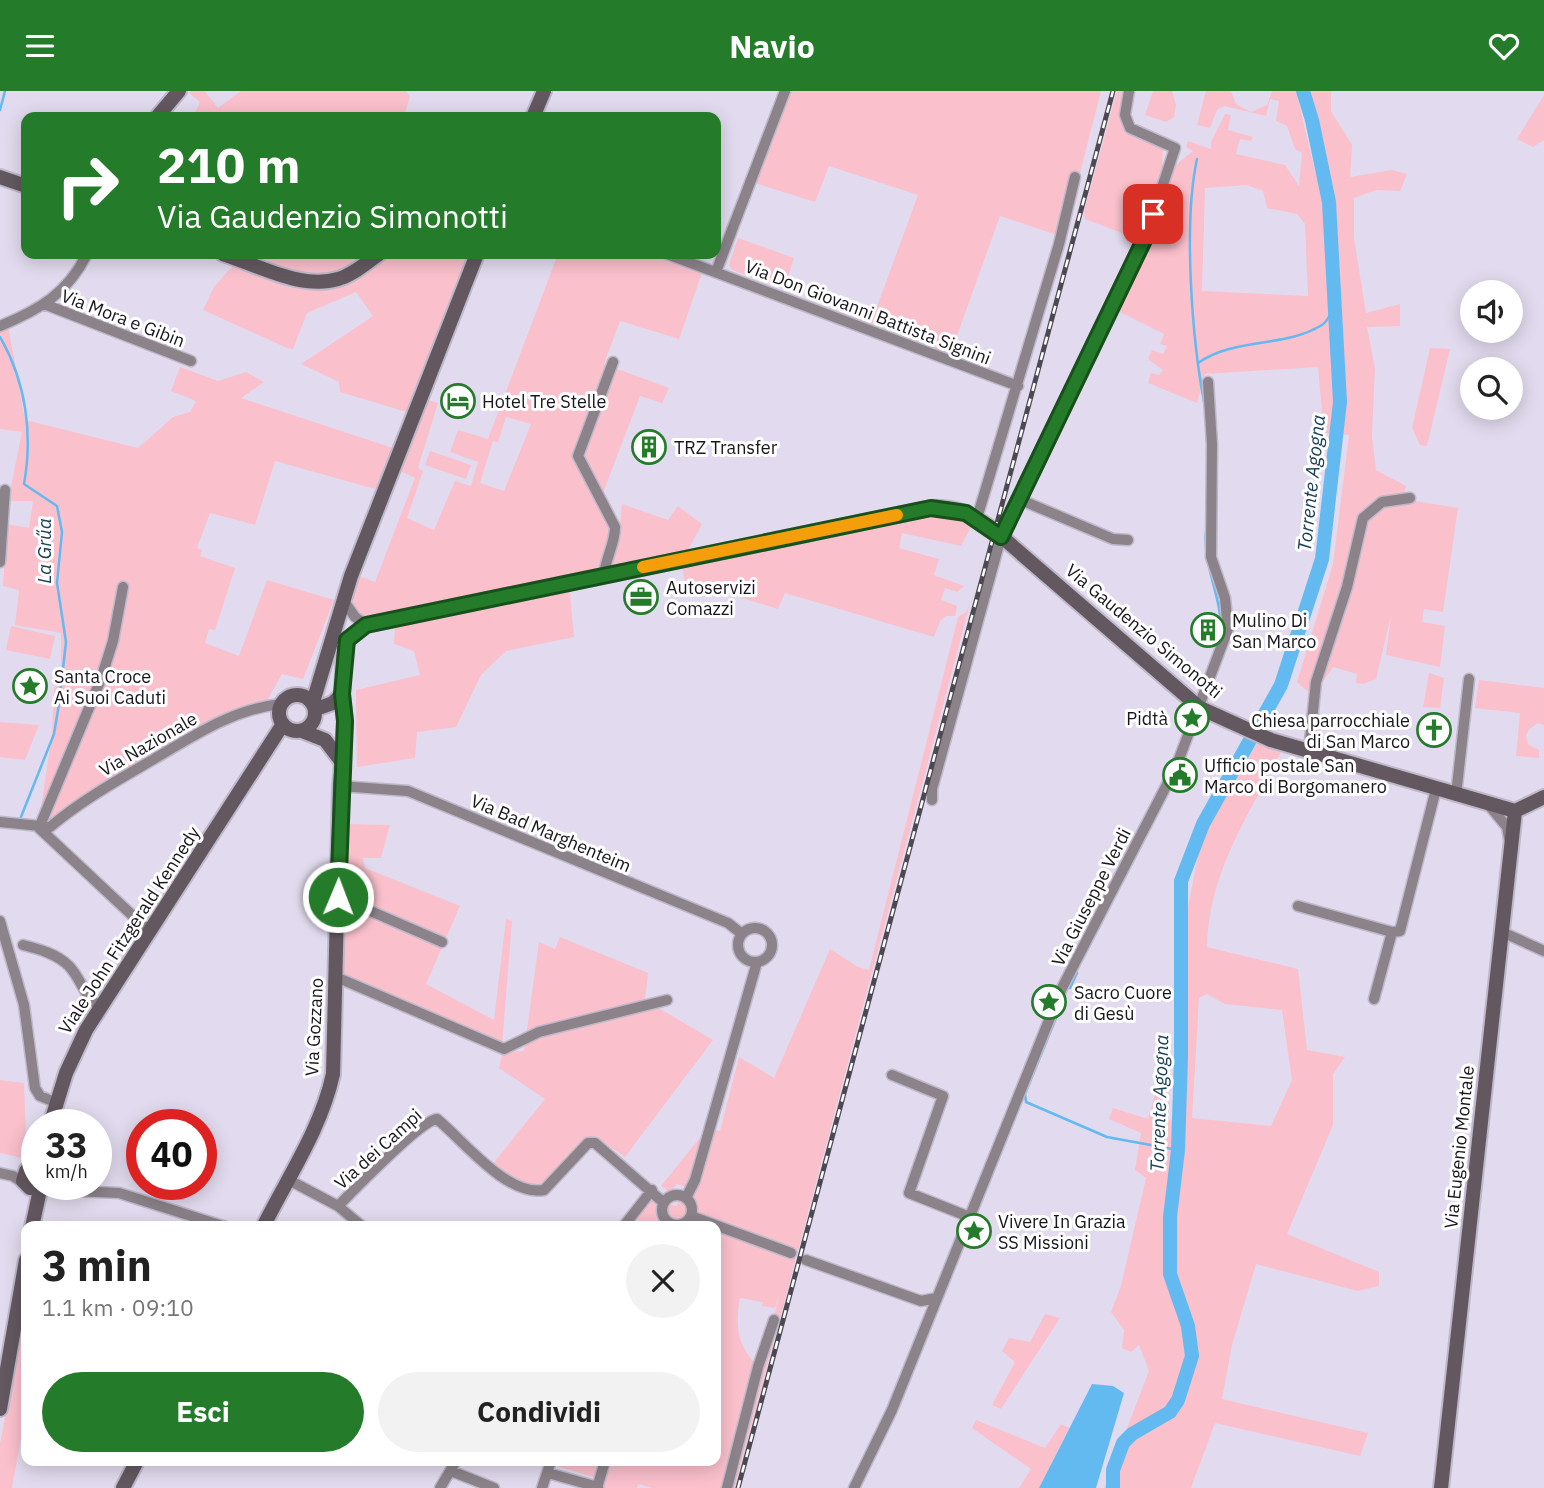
<!DOCTYPE html>
<html lang="it">
<meta charset="utf-8">
<style>
body{margin:0;font-family:"IBM Plex Sans",sans-serif;background:#f2f2f2;color:#222;height:100vh;display:flex;flex-direction:column;font-size:26px;white-space:nowrap}
*{box-sizing:border-box;margin:0}
p{font-size:23px;color:#767676}
.icon{flex:none;width:38px;height:38px;fill:none;stroke:currentColor;stroke-width:2;stroke-linecap:round;stroke-linejoin:round}
.map{position:relative;flex:1;overflow:hidden}
.panel{position:absolute;left:21px;top:1130px;width:700px;height:245px;display:flex;flex-direction:column;background:#fff;border-radius:14px;box-shadow:0 4px 18px #0003}
.panel>*{flex:none}
.top-card{position:absolute;left:21px;top:21px;width:700px;height:147px;border-radius:14px;box-shadow:0 4px 18px #0003;background:#247b29;color:#fff;overflow:hidden}
.controls{position:absolute;left:1460px;top:189px;display:grid;gap:14px}
.controls a{display:grid;place-items:center;width:63px;height:63px;border-radius:50%;background:#fff;box-shadow:0 4px 18px #0003;font-size:35px}
.speed{position:absolute;left:21px;top:1018px;display:flex;gap:14px;font-size:35px;font-weight:700;text-align:center}
.speed>*{display:grid;place-content:center;width:91px;height:91px;border-radius:50%;background:#fff;box-shadow:0 4px 18px #0003;line-height:1}
.speed small{font-size:18px;font-weight:400}
.speed .limit{border:10px solid #d22;background:#fff;color:#111}
.pin{position:absolute;display:grid;place-items:center;width:60px;height:60px;color:#fff;margin:-30px;border-radius:14px;box-shadow:0 4px 10px #0006}
.me{position:absolute;width:77px;margin:-38px;rotate:1deg;stroke-linejoin:round;filter:drop-shadow(0 0 5px #0008)}
.turn{display:flex;align-items:center;gap:24px;height:147px;padding:0 21px;font-size:32px}
.turn .icon{width:91px;height:91px;stroke-width:2.5}
.turn b{display:block;font-size:49px;line-height:60px}
.round{display:grid;place-items:center;flex:none;width:74px;height:74px;border-radius:37px;background:#f2f2f2}
.overview{display:flex;align-items:center;justify-content:space-between;height:119px;padding:0 21px}
h1{font-size:42px;font-weight:700;line-height:52px}
.action{display:flex;gap:14px;margin-top:auto;padding:14px 21px}
.action a{flex:1;height:80px;border-radius:42px;background:#247b29;color:#fff;font-size:28px;font-weight:700;line-height:80px;text-align:center}
.action a+a{background:#f2f2f2;color:#222}
header{display:flex;justify-content:space-between;align-items:center;height:91px;padding:0 21px;background:#247b29;color:#fff;font-size:32px;font-weight:700}
.map>svg:first-child{display:block}
.green{fill:#fac0cc;fill-rule:evenodd}
.water{fill:#63baf1}
.lines{fill:none;stroke-linecap:round;stroke-linejoin:round}
.stream{stroke:#63baf1;stroke-width:2.5}
.river{stroke:#63baf1;stroke-width:14}
.street-casing{stroke:#beb8c9;stroke-width:13}
.secondary-casing{stroke:#beb8c9;stroke-width:18}
.street{stroke:#8b8389;stroke-width:10}
.secondary{stroke:#635860;stroke-width:14}
.rail-casing{stroke:#4d4953;stroke-width:5}
.rail{stroke:#fff;stroke-width:2.5;stroke-dasharray:8;stroke-linecap:butt}
.route-casing{stroke:#17501b;stroke-width:18}
.route{stroke:#247b29;stroke-width:12}
.slow{stroke:#f59e0b;stroke-width:12}
.labels{text-anchor:middle;dominant-baseline:central;stroke-width:6;stroke-linejoin:round;paint-order:stroke}
.street-label{font-size:18px;fill:#19161d;stroke:#fff}
.poi-label{font-size:18px;fill:#19161d;stroke:#fff;text-anchor:start}
.water-label{font-size:19px;font-style:italic;fill:#1b4057;stroke:#fff}
</style>
<header><svg class="icon" aria-label="menu" viewBox="0 0 24 24"><path d="M4 6h16M4 12h16M4 18h16"/></svg>Navio<svg class="icon" aria-label="heart" viewBox="0 0 24 24"><path d="M12 20l-8-8c-3-5 5-10 8-4 3-6 11-1 8 4z"/></svg></header>
<div class="map">
<svg width="1544" height="1397" viewBox="0 0 1544 1397">
<rect width="100%" height="100%" fill="#e2dbef"/>
<path class="green" d="M191,0H205L218,17L241,0H406L410,5L404,26H193L200,11L189,2Z
M790,0H1101L1079,86L1071,82L1057,144L1000,125L950,264L871,232L918,104L829,75L815,111L755,92Z
M1117,0H1126L1128,39L1163,59L1162,78L1167,81L1193,60L1186,56L1188,50L1211,58V51L1225,23L1231,24L1228,39L1253,46L1251,50L1240,48L1236,63L1285,74L1299,95L1302,62L1295,58L1287,35L1276,30L1279,10L1270,8L1266,25L1224,15L1217,19L1210,37L1197,34L1206,0H1231L1236,13L1251,21L1267,14L1272,0H1296L1324,118L1348,326L1326,119L1298,0H1331V20L1352,54L1350,86L1392,79L1407,83L1400,100L1376,99L1354,107V147L1366,222L1400,213V235L1367,236L1375,277L1372,345L1376,379L1406,395L1404,405L1409,409L1458,417L1443,521L1424,518L1422,531L1445,535L1440,576L1386,564L1391,525L1376,588L1363,593L1356,592L1357,583L1333,576L1313,605L1297,591L1333,473L1349,344L1324,342L1318,276L1205,283L1197,312L1148,292L1151,282L1159,284L1163,279L1148,268L1152,259L1163,263L1167,255L1160,253L1164,243L1104,213L1135,147L1085,128L1084,120ZM1247,94L1263,100L1267,117L1297,123L1305,133L1308,205L1202,200L1205,97Z
M1153,0H1172L1176,14L1174,26L1166,31L1145,24Z
M1544,4V49L1533,56L1517,48Z
M738,147L794,167L784,198L732,179L729,174Z
M238,163H376C316,201 300,185 238,163Z
M385,163H472L410,322L340,301L339,291L301,273L373,225L356,201L307,222L293,258L287,257L203,219L214,196L236,171L320,194Z
M558,163H659L703,179L679,248L620,230L604,273L669,297L662,312L640,305L598,415C624,454 599,448 600,484L366,530C346,519 353,502 359,485L375,491L415,387L400,380L428,309L438,312L418,377L423,380L407,427L434,439L455,390L471,395L478,371L450,361L458,339L488,348ZM506,326L531,333L504,400L480,392L493,350L498,351Z
M8,234L25,329L138,357L173,326L190,321L196,310L171,300L180,276L218,290L246,281L264,291L241,307L393,357L375,398L275,370L255,434L210,422L197,457L202,459L200,465L235,477L215,539L209,538L205,552L239,565L267,489L334,509L303,588L282,583L268,608L240,618L49,735H42L113,550L38,736L52,643L54,598L61,586V542L15,534L19,499L3,495L7,433L29,437L33,410H8L22,341L0,338V237Z
M1430,257L1450,258L1427,355L1420,354L1412,337Z
M430,360L471,374L466,388L425,374Z
M622,413L668,429L678,415L702,433L688,459L613,476L611,469L618,453Z
M942,416L983,436L972,434L961,455L902,442L899,457L939,468L934,484L964,495L957,501L945,497L941,509L957,515L955,525H946L940,530L934,546L785,502L778,518L690,491L684,488L682,468Z
M989,441L735,1397H731L780,1201L775,1217L762,1215L763,1211L740,1207C735,1236 737,1254 758,1276L727,1397H652L638,1393L637,1397H597L599,1388L554,1374L556,1370H716V1136H623L652,1099L664,1112L676,1115L686,1096L677,1093L670,1101L661,1095L707,1038L720,1040L739,966L774,987L830,858L858,876L869,879L958,526L966,521L970,512Z
M569,492L574,546L506,560L481,584L456,636L417,641L415,667L357,676L356,599L420,584L414,560L394,553L395,529Z
M11,535L55,545L50,568L6,559Z
M1429,582L1444,587L1440,617L1423,616Z
M1479,589L1544,597V634L1538,632L1529,638L1526,645L1528,653L1539,659V667L1516,665L1520,622L1475,617Z
M0,631L39,634L25,669L0,666Z
M1257,653L1281,661C1248,726 1209,780 1207,856L1298,878L1307,959L1345,966L1333,983V1034L1287,1143L1379,1181V1195L1358,1200L1256,1173L1232,1254L1222,1308L1368,1342L1360,1365L1215,1332L1191,1397H1104L1149,1280L1139,1254L1131,1261L1122,1257L1124,1239L1111,1221L1121,1195L1146,1087L1135,1079L1141,1042L1109,1028L1113,1017L1148,1028L1155,1003L1165,1002V1012L1170,1011L1168,1029L1184,1027L1187,915L1184,836L1199,760L1213,723ZM1207,903L1225,913L1282,919L1292,989L1271,1035L1192,1027L1199,907Z
M343,733L390,734L381,767H363L365,777L460,815L426,893L494,929L506,828L512,830L502,954L343,884Z
M560,846L648,882L645,909L713,949L625,1066L599,1048L585,1046L548,1091L538,1097L509,1086L492,1074L545,1008L499,977L503,961L524,960L539,851L555,858Z
M0,989L24,992L27,1068L0,1062Z
M1045,1223L1060,1227L1001,1318L992,1314L1014,1273V1270L1002,1260L1009,1247L1030,1251Z
M22,1233L26,1234V1319L12,1397H0V1353Z
M976,1329L1045,1357L1061,1333L1069,1337L1039,1397H1019L1031,1378L972,1337Z"/>
<path class="water" d="M1092,1293L1113,1295L1124,1302L1096,1397H1039Z"/>
<g class="lines">
<path class="stream" d="M0,19L5,0
M1197,68C1183,133 1192,250 1205,316
M0,246C26,291 33,343 24,393L57,415L62,441L57,492L66,551L59,613L54,643L19,731
M1198,272C1235,246 1285,257 1322,234C1327,231 1331,222 1334,217
M1206,441C1203,477 1223,508 1221,544
M1070,897L1077,882
M1061,917L1065,907
M1058,922L1025,1003L1026,1011L1107,1046L1178,1059"/>
<path class="river" d="M1113,1397V1379L1123,1352L1132,1343L1170,1321L1178,1309L1192,1265L1188,1235L1170,1183V1126L1178,1059L1181,966V790L1203,733L1281,594L1322,468L1340,311L1329,111L1312,29L1303,0"/>
<g class="street-casing">
<path id="street" d="M667,163L1018,295
M716,181L785,0
M44,213L191,270
M0,235C39,219 68,202 87,163
M1021,409L1113,448L1128,449
M977,427L1059,153L1075,86
M0,471L5,399
M604,485C605,467 615,454 615,436L578,365L613,271
M123,496L113,550L101,588L39,737L149,840
M343,509L355,526L366,534
M1309,659L1316,591L1347,496L1363,427L1382,411L1410,407
M340,695L408,700L728,832L742,843
M1456,704L1469,588
M932,709V698L1001,446L1146,145L1175,57L1130,37L1125,24L1129,0
M1488,713L1507,736L1509,747
M0,731L50,736C82,709 118,689 154,668C195,644 233,618 281,613
M338,806L442,851
M1298,815L1392,841L1400,840L1436,698
M0,830L24,914L35,997L40,1005L57,1012
M738 854a17 17 0 1 1 34 0a17 17 0 1 1-34 0Z
M1502,841L1544,860
M23,854C39,858 57,863 69,875C82,889 82,903 100,916
M336,886L504,958L539,941L667,909
M1374,908L1392,841
M892,984L943,1005L909,1102L972,1127
M0,1082L13,1085L25,1093
M287,1088L338,1115L363,1136
M73,1100L119,1102L226,1136
M662 1119a15 15 0 1 1 30 0a15 15 0 1 1-30 0Z
M686,1107L695,1089L757,871
M338,1115C354,1099 420,1030 437,1028C463,1049 507,1106 544,1099L588,1052H595L664,1112
M691,1125L791,1162
M623,1136L652,1099
M806,1169L921,1210L936,1207
M451,1380L494,1397
M548,1382L598,1396
M440,1397L456,1370
M542,1397L551,1370
M597,1397L605,1370
M727,1397L758,1276L774,1229
M854,1397L892,1319L1062,897L1176,676L1228,538L1225,507L1211,466L1212,353L1208,291"/>
</g>
<g class="secondary-casing">
<path id="secondary" d="M157,26L179,0
M533,26L544,0
M0,86L26,95
M223,163C257,174 301,199 338,188C353,184 366,172 379,163
M279 622a18 18 0 1 1 36 0a18 18 0 1 1-36 0Z
M313,611L351,485L477,163
M316,618L333,612L342,603
M302,640L325,649L341,670
M50,1034L66,982L86,939L283,633
M37,1079L26,1080L23,1090L30,1097L40,1094
M32,1136L41,1094
M263,1136C288,1086 321,1038 333,983L340,696L345,630L342,603L344,558L347,549L366,534L931,417C957,415 974,425 995,440L1200,617L1271,649L1515,720L1544,706
M0,1318L26,1169
M123,1397L137,1370
M1441,1397L1515,720"/>
</g>
<use href="#street" class="street"/>
<use href="#secondary" class="secondary"/>
<g class="rail-casing">
<path id="rail" d="M738,1397L1113,0"/>
</g>
<use href="#rail" class="rail"/>
</g>
<g class="lines">
<g class="route-casing">
<path id="route" d="M338,806L345,630L342,603L347,549L366,534L931,417L966,422L1001,446L1146,145L1153,123"/>
</g>
<use href="#route" class="route"/>
<path class="slow" d="M643,476L897,424"/>
</g>
<defs>
<g id="hotel-ring" transform="scale(1.75)"><circle r="9.5" fill="#fff" stroke="#247b29" stroke-width="1.5"/><path d="M-6-4.5h1.5V1H6V5H4.5V3h-9V5H-6ZM-4 0a1.8 1.8 0 1 1 3.6 0ZM.5 0V-2.5h3Q6-2.5 6 0Z" fill="#247b29"/></g>
<g id="building-ring" transform="scale(1.75)"><circle r="9.5" fill="#fff" stroke="#247b29" stroke-width="1.5"/><path d="M-4-6H4V6H1V3H-1V6H-4ZM-2.5-4.3h1.7v1.8h-1.7ZM.8-4.3h1.7v1.8H.8ZM-2.5-1h1.7V.8h-1.7ZM.8-1h1.7V.8H.8Z" fill="#247b29"/></g>
<g id="office-ring" transform="scale(1.75)"><circle r="9.5" fill="#fff" stroke="#247b29" stroke-width="1.5"/><path d="M-6-3h4V-5.5h4V-3h4V5H-6ZM-1-4.5V-3h2v-1.5ZM-6 0V1H6V0Z" fill="#247b29"/></g>
<g id="sight-ring" transform="scale(1.75)"><circle r="9.5" fill="#fff" stroke="#247b29" stroke-width="1.5"/><path d="M0-6L1.8-2.2L6-1.7L2.9 1.2L3.7 5.4L0 3.3L-3.7 5.4L-2.9 1.2L-6-1.7L-1.8-2.2Z" fill="#247b29"/></g>
<g id="church-ring" transform="scale(1.75)"><circle r="9.5" fill="#fff" stroke="#247b29" stroke-width="1.5"/><path d="M-1.2-6h2.4v3.5h3.3v2.4h-3.3V6h-2.4V-.1h-3.3v-2.4h3.3Z" fill="#247b29"/></g>
<g id="civic-ring" transform="scale(1.75)"><circle r="9.5" fill="#fff" stroke="#247b29" stroke-width="1.5"/><path d="M-.6-6.5H3V-4.5H.6V-3L4-1V1h2V6H-6V1h2V-1L-.6-3ZM-1.2 2.5V6h2.4V2.5Z" fill="#247b29"/></g>
</defs>
<g fill-rule="evenodd">
<use href="#hotel-ring" x="458" y="310"/>
<use href="#building-ring" x="649" y="356"/>
<use href="#office-ring" x="641" y="506"/>
<use href="#building-ring" x="1208" y="539"/>
<use href="#sight-ring" x="30" y="595"/>
<use href="#sight-ring" x="1192" y="627"/>
<use href="#church-ring" x="1434" y="639"/>
<use href="#civic-ring" x="1180" y="684"/>
<use href="#sight-ring" x="1049" y="911"/>
<use href="#sight-ring" x="974" y="1140"/>
</g>
<g class="labels">
<g class="street-label">
<text transform="translate(868 221) rotate(21)">Via Don Giovanni Battista Signini</text>
<text transform="translate(123 227) rotate(21)">Via Mora e Gibin</text>
<text transform="translate(1144 540) rotate(40)">Via Gaudenzio Simonotti</text>
<text transform="translate(148 653) rotate(-30)">Via Nazionale</text>
<text transform="translate(551 742) rotate(23)">Via Bad Marghenteim</text>
<text transform="translate(1091 806) rotate(-63)">Via Giuseppe Verdi</text>
<text transform="translate(129 839) rotate(-57)">Viale John Fitzgerald Kennedy</text>
<text transform="translate(314 936) rotate(-87)">Via Gozzano</text>
<text transform="translate(1459 1056) rotate(-84)">Via Eugenio Montale</text>
<text transform="translate(378 1058) rotate(-42)">Via dei Campi</text>
</g>
<g class="poi-label">
<text x="482" y="310">Hotel Tre Stelle</text>
<text x="674" y="356">TRZ Transfer</text>
<text x="666" y="496">Autoservizi<tspan x="666" dy="21">Comazzi</tspan></text>
<text x="1232" y="529">Mulino Di<tspan x="1232" dy="21">San Marco</tspan></text>
<text x="54" y="585">Santa Croce<tspan x="54" dy="21">Ai Suoi Caduti</tspan></text>
<text x="1168" y="627" text-anchor="end">Pidtà</text>
<text x="1410" y="629" text-anchor="end">Chiesa parrocchiale<tspan x="1410" dy="21">di San Marco</tspan></text>
<text x="1204" y="674">Ufficio postale San<tspan x="1204" dy="21">Marco di Borgomanero</tspan></text>
<text x="1074" y="901">Sacro Cuore<tspan x="1074" dy="21">di Gesù</tspan></text>
<text x="998" y="1130">Vivere In Grazia<tspan x="998" dy="21">SS Missioni</tspan></text>
</g>
<g class="water-label">
<text transform="translate(1311 392) rotate(-84)">Torrente Agogna</text>
<text transform="translate(44 460) rotate(-90)">La Grűa</text>
<text transform="translate(1159 1012) rotate(-88)">Torrente Agogna</text>
</g>
</g>
</svg>
<div class="controls">
<a><svg class="icon" aria-label="sound" viewBox="0 0 24 24"><path d="M4 9h4l5-4v14l-5-4H4zM17 9q2 3 0 6"/></svg></a>
<a><svg class="icon" aria-label="search" viewBox="0 0 24 24"><circle cx="10" cy="10" r="6"/><path d="M15 15l6 6"/></svg></a>
</div>
<div class="speed"><div>33<small>km/h</small></div><div class="limit">40</div></div>
<div class="pin" style="left:1153px;top:123px;background:#d93025"><svg class="icon" aria-label="arrive" viewBox="0 0 24 24"><path d="M6 21V4h12l-3 4 3 4H6"/></svg></div>
<svg class="me" style="left:338px;top:806px" viewBox="-20 -20 40 40"><circle r="17" fill="#247b29" stroke="#fff" stroke-width="3"/><path d="M0-11L8 9 0 5-8 9z" fill="#fff"/></svg>
<div class="top-card">
<div class="turn"><svg class="icon" aria-label="right" viewBox="0 0 24 24"><path d="M7 20v-9h11M14 6l5 5-5 5"/></svg><div><b>210 m</b>Via Gaudenzio Simonotti</div></div>
</div>
<section class="panel">
<div class="overview"><div><h1>3 min</h1><p>1.1 km · 09:10</p></div><a class="round"><svg class="icon" aria-label="close" viewBox="0 0 24 24"><path d="M6 6l12 12M18 6L6 18"/></svg></a></div>
<div class="action"><a>Esci</a><a>Condividi</a></div>
</section>
</div>
